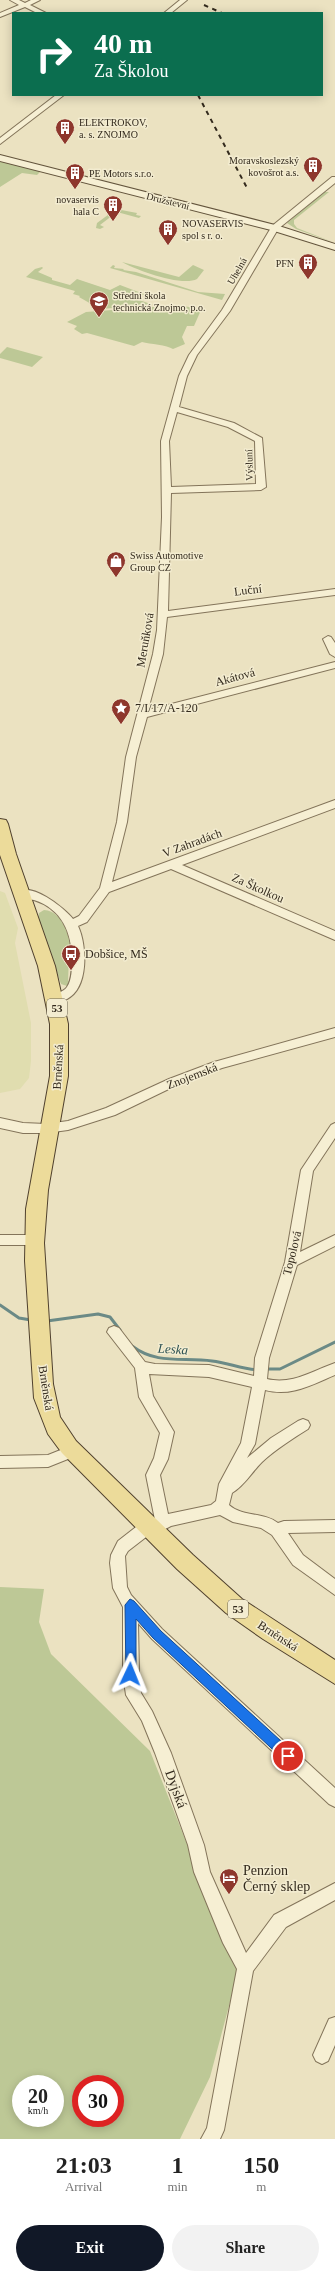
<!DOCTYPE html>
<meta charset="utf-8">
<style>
body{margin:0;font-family:Georgia,serif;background:#f2f2f2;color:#222;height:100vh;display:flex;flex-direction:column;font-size:15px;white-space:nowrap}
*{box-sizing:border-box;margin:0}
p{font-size:13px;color:#767676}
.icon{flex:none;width:22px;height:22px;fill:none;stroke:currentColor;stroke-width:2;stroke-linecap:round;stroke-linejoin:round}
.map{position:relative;height:2139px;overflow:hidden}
.sheet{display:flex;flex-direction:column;background:#fff;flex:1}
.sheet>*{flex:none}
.banner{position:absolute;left:12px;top:12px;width:311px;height:84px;border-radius:0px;box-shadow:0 2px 10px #0003;background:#0b6e4f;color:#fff;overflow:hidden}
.speed{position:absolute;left:12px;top:2075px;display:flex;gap:8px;font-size:20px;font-weight:700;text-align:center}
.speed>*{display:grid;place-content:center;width:52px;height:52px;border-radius:50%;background:#fff;box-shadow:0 2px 10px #0003;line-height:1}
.speed small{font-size:10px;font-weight:400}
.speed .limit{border:6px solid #d22;background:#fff;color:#111}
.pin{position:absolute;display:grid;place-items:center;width:34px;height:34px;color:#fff;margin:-17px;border:2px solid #fff;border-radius:50%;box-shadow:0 1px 4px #0007}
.me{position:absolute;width:44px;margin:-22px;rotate:2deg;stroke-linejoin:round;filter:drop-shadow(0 0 3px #0008)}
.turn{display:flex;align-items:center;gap:14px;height:84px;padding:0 16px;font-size:18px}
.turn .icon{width:52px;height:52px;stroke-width:2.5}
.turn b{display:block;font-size:28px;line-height:34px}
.eta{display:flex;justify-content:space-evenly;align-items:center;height:68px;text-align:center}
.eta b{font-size:24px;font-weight:700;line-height:28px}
.cta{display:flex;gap:8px;margin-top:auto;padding:8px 16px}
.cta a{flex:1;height:46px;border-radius:24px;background:#111827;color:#fff;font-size:16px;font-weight:700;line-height:46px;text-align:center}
.cta a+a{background:#f2f2f2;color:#222}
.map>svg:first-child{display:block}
.farmland{fill:#e0ddaf}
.green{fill:#bdc896;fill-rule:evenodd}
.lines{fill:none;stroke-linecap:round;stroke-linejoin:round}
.stream{stroke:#6b8a86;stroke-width:3}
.street-casing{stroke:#83745a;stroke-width:2}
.secondary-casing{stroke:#64553d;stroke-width:2}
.primary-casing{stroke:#50412e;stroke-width:2}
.street{fill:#f6efd3;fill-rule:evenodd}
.secondary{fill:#f6efd3;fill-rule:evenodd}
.primary{fill:#ecdb9a;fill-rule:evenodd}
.rail{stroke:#332a1d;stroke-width:2;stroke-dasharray:4.5 4.5;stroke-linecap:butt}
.route{fill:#1a73e8;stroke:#114b97}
.labels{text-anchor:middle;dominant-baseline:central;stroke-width:3;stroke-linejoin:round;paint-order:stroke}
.far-poi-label{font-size:10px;fill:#332a1d;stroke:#f3ecd0;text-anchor:start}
.far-street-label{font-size:10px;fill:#332a1d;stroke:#f3ecd0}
.shield{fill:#f3ecd0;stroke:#6d6453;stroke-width:1}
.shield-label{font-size:11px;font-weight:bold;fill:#332a1d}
.street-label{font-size:12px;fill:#332a1d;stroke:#f3ecd0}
.poi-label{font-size:12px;fill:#332a1d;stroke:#f3ecd0;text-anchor:start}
.water-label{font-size:13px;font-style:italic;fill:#2d5152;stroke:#f3ecd0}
.near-street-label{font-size:14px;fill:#332a1d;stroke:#f3ecd0}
.near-poi-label{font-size:14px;fill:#332a1d;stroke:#f3ecd0;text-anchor:start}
</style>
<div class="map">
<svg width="335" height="2139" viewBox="0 0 335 2139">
<rect width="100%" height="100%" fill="#ebe2c1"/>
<path class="farmland" d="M0,891L5,893L18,928L15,943L31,1023V1061L29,1078L20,1089L0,1093Z"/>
<path class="green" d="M0,161L41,171L37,175L22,173L0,187Z
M324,192H329L294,220V224L297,228L335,243L296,229L287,223Z
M116,209L137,213L136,215L141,216L139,218L117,212L100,225L104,227L100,229L96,228L97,223Z
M122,262L179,277L193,265L204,270L197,279C182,287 136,270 122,262Z
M113,265L115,266L114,268L124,269L123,270L136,272L198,292L225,294L222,300L110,268Z
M42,267L43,268L38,272L52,278V280L70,285L77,279L110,290L120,285L149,296L139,294L134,298L153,305L100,309L79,297L80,296L73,294L75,291L26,277L35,269Z
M178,305L194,308L193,310H201L194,326H187L182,337L185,344L173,349C167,345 150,344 142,342L134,346L87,333L82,334L74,329L77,326L67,322L86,312Z
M7,347L43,357L32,367L0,358V354Z
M44,910C65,911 71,942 72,958H69L68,981H70L67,986L61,984L38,918L39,913Z
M0,1587L44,1589L39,1622L51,1654L150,1751L238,1972L210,2077L180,2139H0ZM21,2084H55V2118H21ZM81,2084H115V2118H81Z"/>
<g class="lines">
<path class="stream" d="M0,1305L19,1318L31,1320
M47,1321L98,1314L110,1317L120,1330
M132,1346C157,1365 183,1357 212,1361C228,1363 242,1369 258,1370
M265,1369H280L335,1342"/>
<g class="street-casing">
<path id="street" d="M10,0H19L25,3L31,0H40L30,5L46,13H37L25,7L0,17V13L19,5Z
M180,0H187L171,13H164Z
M56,95H64L0,144V138Z
M332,177H335V183L278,229L230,311L197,355L187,376L179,407L234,423L262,438L266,487L261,490L171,493L168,611L335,589V595L167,617L163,654L148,710L335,662V668L147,717L136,757L127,822L112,882L335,800V808L182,865L335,931V940L171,869L109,892L87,922L78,926C87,945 89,988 67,999C62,1002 57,1004 52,1002L50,999C54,993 63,993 67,987C72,980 72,968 72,960C72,933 62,909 34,900C29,899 24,899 19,898L17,895C27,878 66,909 73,919L79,916L100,888L117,822L126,757L153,654L157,630L162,517L161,441L179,376L189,355L222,310L272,226ZM177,412L228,427L255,441L256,484L171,487L169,441Z
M328,636L331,637L335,643V657L330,654L323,639Z
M335,1028V1037L222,1068L177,1085L115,1115L68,1130L46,1133H23L0,1128V1118L23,1123L46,1124L68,1121L106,1108L169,1079L214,1062Z
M335,1123V1138L313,1171L300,1252L335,1235V1246L297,1265L269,1358L267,1379C292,1385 312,1371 335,1363V1375C311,1385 291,1397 265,1390L255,1444L247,1458L271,1438L298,1421L303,1419L308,1421L310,1425L308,1429C292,1439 276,1449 262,1462C252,1472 244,1486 232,1493L229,1505C242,1517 264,1512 278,1523L284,1521L335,1520V1532L288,1533L303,1555L335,1579V1595L293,1565L272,1535L261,1528L233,1522L220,1515L171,1526L154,1535L150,1534L128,1551L125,1556L127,1587L131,1595L162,1629L335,1788V1807L329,1804L152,1639L138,1623L139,1674L141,1693L152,1711L171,1753L204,1845L210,1872L246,1953L274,1915L335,1883V1900L286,1927L253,1971L224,2130L220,2139H201L207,2128L237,1969L223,1943L194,1872L188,1845L155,1753L142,1721L126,1695L123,1674V1607L113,1588L110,1563L111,1555L118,1541L145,1520L150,1519L155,1520L146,1475L154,1458L160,1433L139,1397L135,1368L107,1332L109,1328L114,1326L119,1328L145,1362L155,1364L209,1365L254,1376L255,1358L285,1262L301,1170L331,1125ZM149,1374L209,1377L252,1387L241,1443L219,1484L216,1501L211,1505L168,1514L160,1475L168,1459L174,1432L153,1396Z
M0,1235H35L40,1236L41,1240L40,1244L35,1245H0Z
M73,1445L78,1447L80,1451L78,1455L48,1467L0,1468V1456L48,1455Z
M335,2017V2045L328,2061L322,2064L316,2061L313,2055L329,2019Z"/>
</g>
<g class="secondary-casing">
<path id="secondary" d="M0,155L279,226L335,244V250L271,230L0,161Z"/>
</g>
<g class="primary-casing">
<path id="primary" d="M0,819L6,820L8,824L16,854L55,966L68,1024V1076L48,1190L44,1243L53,1384L60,1417L76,1441L193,1555L242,1599L335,1660V1684L263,1639L226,1613L177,1569L62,1453L48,1434L34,1398L25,1261L26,1209L50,1076V1024L38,966L0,855Z"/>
</g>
<use href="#street" class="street"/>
<use href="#secondary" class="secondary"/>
<use href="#primary" class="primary"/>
<path class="rail" d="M204,5L222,13
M198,95L247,188"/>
</g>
<path class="route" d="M130,1599L134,1601L161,1631L293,1752L294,1756L293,1760L288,1762L284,1760L153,1638L136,1619V1674L135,1678H126L125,1605Z"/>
<defs>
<g id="building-pin" transform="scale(1)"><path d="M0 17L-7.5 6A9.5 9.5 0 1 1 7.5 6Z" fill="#8e372d" stroke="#f3ecd0"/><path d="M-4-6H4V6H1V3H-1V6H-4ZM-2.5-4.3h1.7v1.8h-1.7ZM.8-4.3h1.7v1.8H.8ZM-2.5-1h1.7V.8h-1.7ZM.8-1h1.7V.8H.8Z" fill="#fff"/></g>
<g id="school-pin" transform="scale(1)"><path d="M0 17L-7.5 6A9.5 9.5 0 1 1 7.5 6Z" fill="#8e372d" stroke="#f3ecd0"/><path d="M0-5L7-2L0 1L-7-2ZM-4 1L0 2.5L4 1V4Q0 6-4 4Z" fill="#fff"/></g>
<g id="shop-pin" transform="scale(1)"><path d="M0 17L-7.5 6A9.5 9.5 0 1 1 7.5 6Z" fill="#8e372d" stroke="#f3ecd0"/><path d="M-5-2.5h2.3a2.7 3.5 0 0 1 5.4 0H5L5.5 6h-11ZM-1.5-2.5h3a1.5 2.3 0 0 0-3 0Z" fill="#fff"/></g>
<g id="sight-pin" transform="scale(1)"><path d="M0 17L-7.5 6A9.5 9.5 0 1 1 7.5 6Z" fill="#8e372d" stroke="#f3ecd0"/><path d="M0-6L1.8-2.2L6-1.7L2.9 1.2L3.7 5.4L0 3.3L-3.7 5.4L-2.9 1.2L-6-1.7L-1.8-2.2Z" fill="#fff"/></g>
<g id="bus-pin" transform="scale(1)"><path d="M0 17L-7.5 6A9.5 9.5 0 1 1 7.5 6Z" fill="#8e372d" stroke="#f3ecd0"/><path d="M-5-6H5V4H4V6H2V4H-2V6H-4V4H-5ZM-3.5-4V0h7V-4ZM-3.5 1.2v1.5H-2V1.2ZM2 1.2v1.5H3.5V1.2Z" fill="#fff"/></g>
<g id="hotel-pin" transform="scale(1)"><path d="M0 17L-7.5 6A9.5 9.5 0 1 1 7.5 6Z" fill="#8e372d" stroke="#f3ecd0"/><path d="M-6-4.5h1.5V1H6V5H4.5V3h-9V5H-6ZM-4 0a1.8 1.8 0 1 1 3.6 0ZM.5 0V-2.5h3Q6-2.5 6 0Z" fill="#fff"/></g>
</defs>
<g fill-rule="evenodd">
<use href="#building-pin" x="65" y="128"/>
<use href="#building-pin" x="313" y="166"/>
<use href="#building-pin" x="75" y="173"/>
<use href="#building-pin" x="113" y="205"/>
<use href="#building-pin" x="168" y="229"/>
<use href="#building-pin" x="308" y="263"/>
<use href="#school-pin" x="99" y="301"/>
<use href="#shop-pin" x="116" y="561"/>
<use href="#sight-pin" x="121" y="708"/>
<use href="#bus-pin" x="71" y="954"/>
<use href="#hotel-pin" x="229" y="1878"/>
</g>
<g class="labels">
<g class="far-poi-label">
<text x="79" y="122">ELEKTROKOV,<tspan x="79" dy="12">a. s. ZNOJMO</tspan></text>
<text x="299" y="160" text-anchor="end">Moravskoslezský<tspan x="299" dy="12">kovošrot a.s.</tspan></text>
<text x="89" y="173">PE Motors s.r.o.</text>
<text x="99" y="199" text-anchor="end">novaservis<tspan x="99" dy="12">hala C</tspan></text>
<text x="182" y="223">NOVASERVIS<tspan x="182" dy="12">spol s r. o.</tspan></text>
<text x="294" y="263" text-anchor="end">PFN</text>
<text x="113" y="295">Střední škola<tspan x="113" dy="12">technická Znojmo, p.o.</tspan></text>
<text x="130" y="555">Swiss Automotive<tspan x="130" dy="12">Group CZ</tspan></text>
</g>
<g class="far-street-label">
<text transform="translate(168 201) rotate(14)">Družstevní</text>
<text transform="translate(237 271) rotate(-60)">Uhelná</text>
<text transform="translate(249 465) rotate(-91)">Výsluní</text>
</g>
<g class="shield">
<rect x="47" y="999" width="20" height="18" rx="3"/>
<rect x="228" y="1600" width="20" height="18" rx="3"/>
</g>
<g class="shield-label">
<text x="57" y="1008">53</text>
<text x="238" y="1609">53</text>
</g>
<g class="street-label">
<text transform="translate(248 590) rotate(-7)">Luční</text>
<text transform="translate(145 640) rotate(-80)">Meruňková</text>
<text transform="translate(235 677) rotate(-15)">Akátová</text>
<text transform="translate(192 843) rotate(-20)">V Zahradách</text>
<text transform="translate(258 888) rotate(24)">Za Školkou</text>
<text transform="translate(58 1067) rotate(-87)">Brněnská</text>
<text transform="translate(192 1076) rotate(-21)">Znojemská</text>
<text transform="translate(292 1253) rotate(-76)">Topolová</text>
<text transform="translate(46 1388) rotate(81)">Brněnská</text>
<text transform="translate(278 1636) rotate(33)">Brněnská</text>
</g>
<g class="poi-label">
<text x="135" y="708">7/I/17/A-120</text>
<text x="85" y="954">Dobšice, MŠ</text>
</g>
<g class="water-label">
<text transform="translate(173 1349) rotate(4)">Leska</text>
</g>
<g class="near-street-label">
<text transform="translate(176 1789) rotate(70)">Dyjská</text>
</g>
<g class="near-poi-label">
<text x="243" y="1870">Penzion<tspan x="243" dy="16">Černý sklep</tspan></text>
</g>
</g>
</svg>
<div class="speed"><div>20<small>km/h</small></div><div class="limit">30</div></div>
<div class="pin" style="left:288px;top:1756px;background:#d93025"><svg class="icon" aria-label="arrive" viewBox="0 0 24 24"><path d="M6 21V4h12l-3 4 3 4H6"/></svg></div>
<svg class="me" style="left:130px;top:1674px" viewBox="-20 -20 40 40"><path d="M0-17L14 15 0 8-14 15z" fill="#1a73e8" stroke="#fff" stroke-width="4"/></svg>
<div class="banner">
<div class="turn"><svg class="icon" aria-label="right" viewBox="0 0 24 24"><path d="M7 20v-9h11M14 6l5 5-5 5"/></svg><div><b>40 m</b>Za Školou</div></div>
</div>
</div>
<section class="sheet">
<div class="eta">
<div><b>21:03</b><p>Arrival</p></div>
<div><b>1</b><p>min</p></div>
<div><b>150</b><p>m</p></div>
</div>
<div class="cta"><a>Exit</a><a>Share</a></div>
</section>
